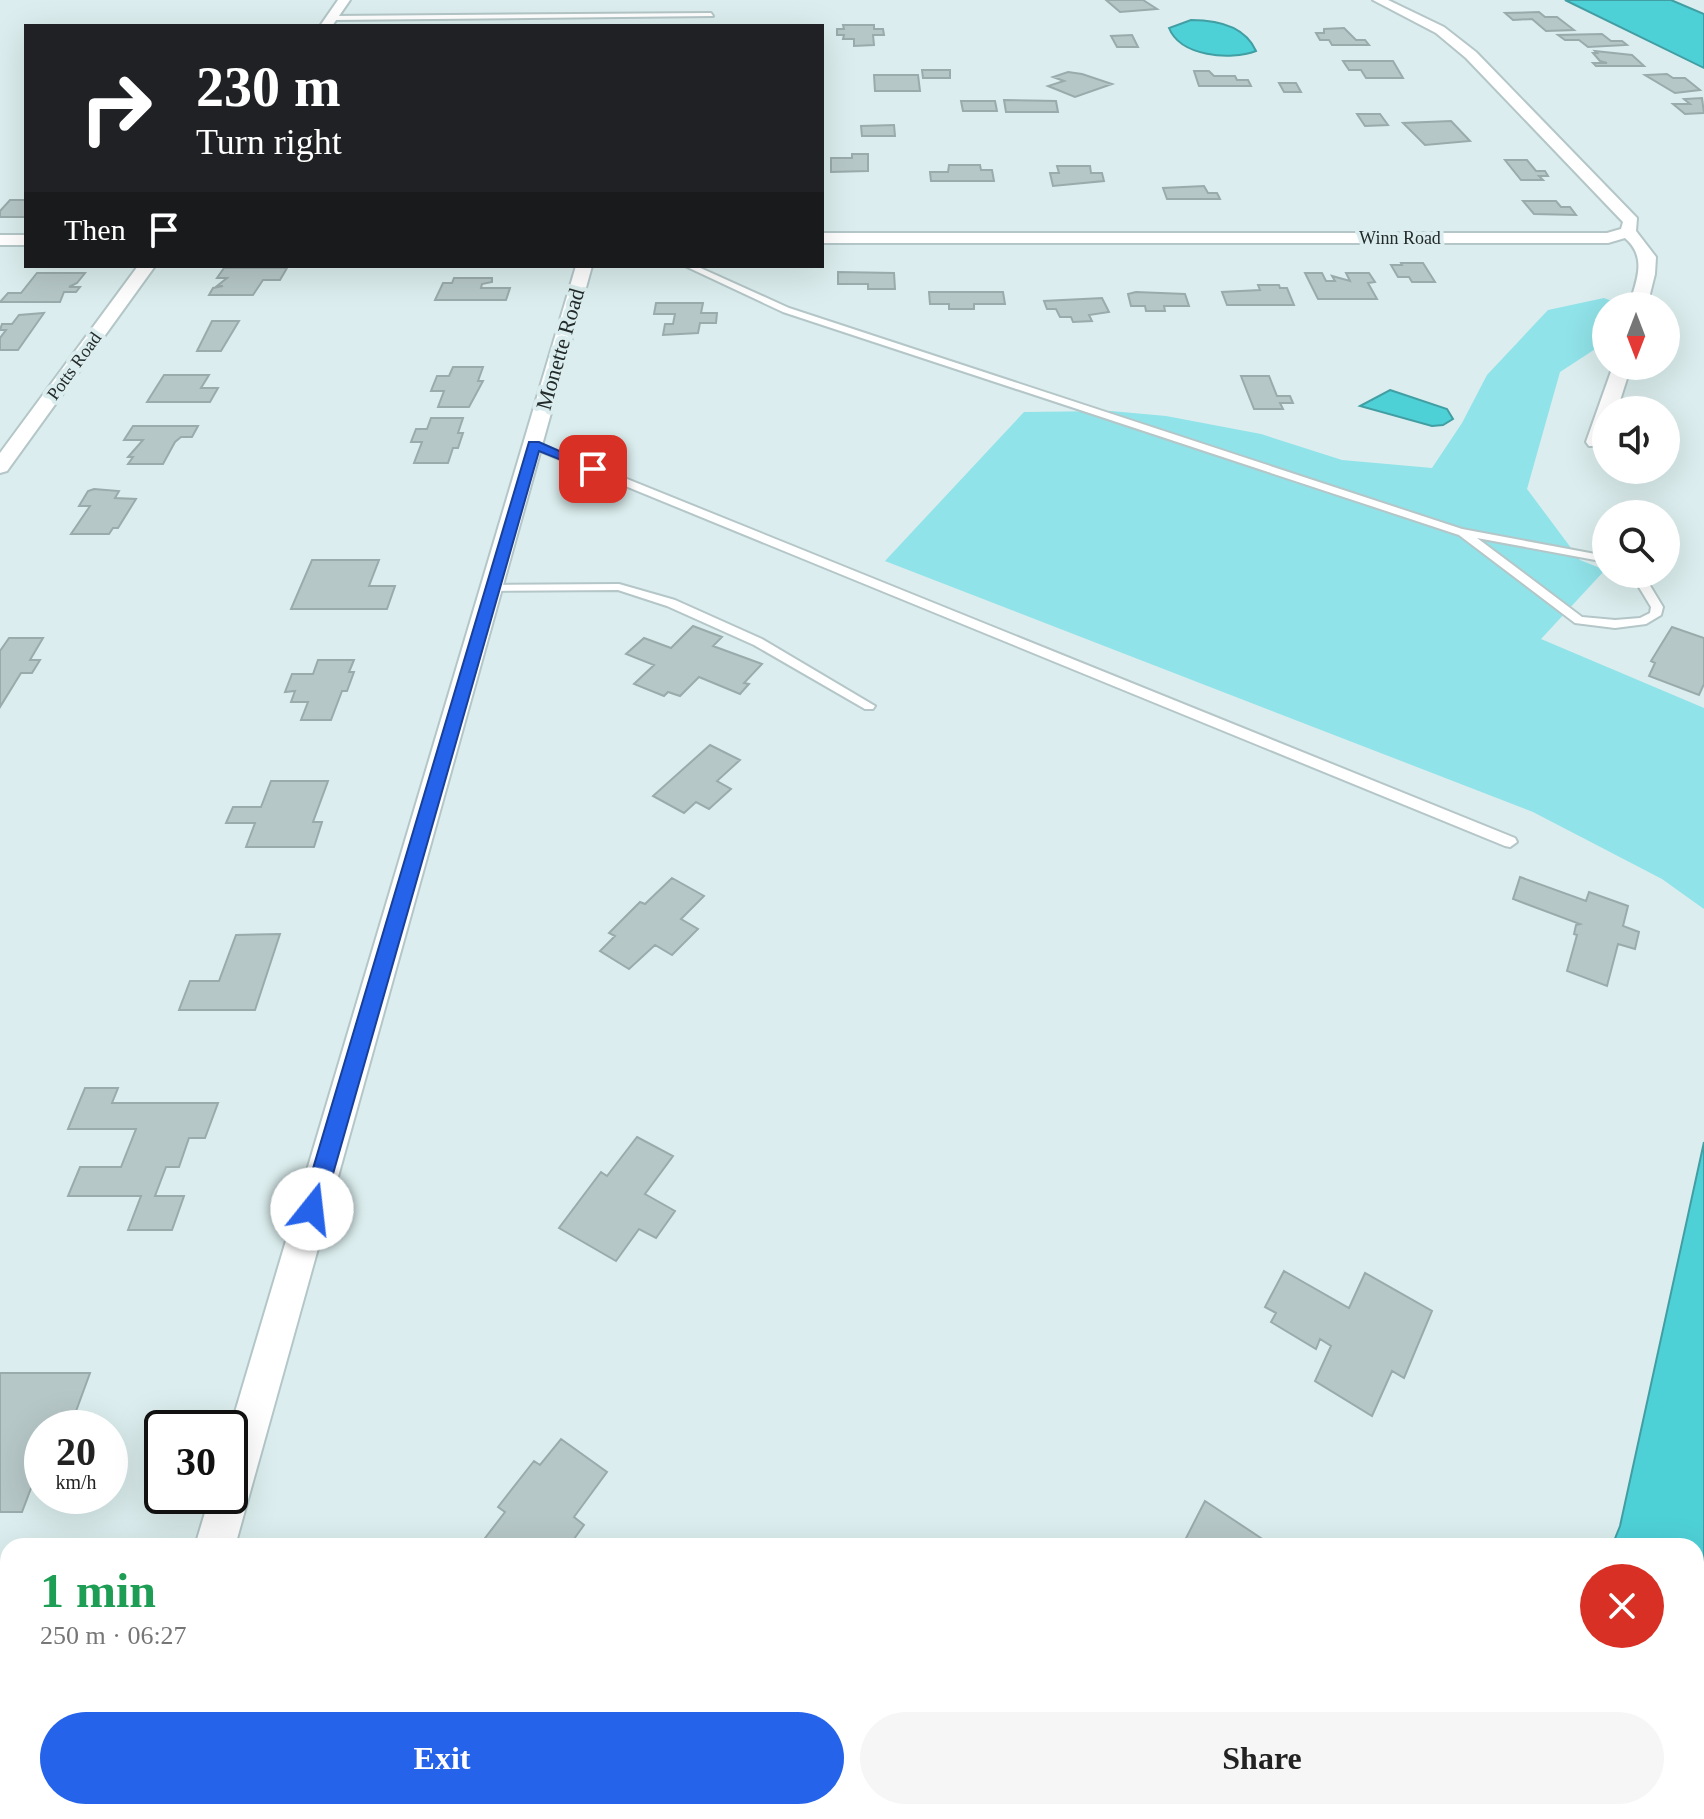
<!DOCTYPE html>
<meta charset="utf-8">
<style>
body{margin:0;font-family:"Times New Roman",serif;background:#f6f6f6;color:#222;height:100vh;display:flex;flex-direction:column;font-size:30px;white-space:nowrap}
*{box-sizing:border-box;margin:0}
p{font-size:26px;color:#767676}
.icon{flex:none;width:44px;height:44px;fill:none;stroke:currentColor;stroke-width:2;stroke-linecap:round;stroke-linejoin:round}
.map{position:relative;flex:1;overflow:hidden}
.panel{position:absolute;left:0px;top:1538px;width:1704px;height:282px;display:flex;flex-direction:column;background:#fff;border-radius:24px 24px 0 0;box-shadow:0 8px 32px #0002}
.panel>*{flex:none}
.guide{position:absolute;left:24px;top:24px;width:800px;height:244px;border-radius:0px;box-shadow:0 8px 32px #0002;background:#202124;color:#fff;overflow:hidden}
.needle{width:52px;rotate:180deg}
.tools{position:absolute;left:1592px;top:292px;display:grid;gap:16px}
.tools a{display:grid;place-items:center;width:88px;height:88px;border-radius:50%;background:#fff;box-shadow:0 8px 32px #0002;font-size:40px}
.speed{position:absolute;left:24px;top:1410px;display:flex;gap:16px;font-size:40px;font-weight:700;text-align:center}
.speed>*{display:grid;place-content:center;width:104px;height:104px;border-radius:50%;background:#fff;box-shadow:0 8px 32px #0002;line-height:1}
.speed small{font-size:20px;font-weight:400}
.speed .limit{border:4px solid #111;border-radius:12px;background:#fff;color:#111}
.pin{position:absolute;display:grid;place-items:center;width:68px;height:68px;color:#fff;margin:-34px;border-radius:16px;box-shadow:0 4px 12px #0006}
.me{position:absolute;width:88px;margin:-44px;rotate:16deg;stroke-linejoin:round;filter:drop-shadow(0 0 6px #0008)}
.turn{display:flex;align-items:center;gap:28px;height:168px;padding:0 40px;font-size:36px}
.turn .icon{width:104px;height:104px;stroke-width:2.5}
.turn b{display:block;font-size:56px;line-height:68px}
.then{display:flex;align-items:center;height:76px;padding:0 40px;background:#0003;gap:16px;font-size:30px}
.round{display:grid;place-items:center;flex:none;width:84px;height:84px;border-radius:42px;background:#f6f6f6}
.headline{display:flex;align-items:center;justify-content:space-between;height:136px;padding:0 40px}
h1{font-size:48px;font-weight:700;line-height:60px;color:#1e9e55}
.button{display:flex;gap:16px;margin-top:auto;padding:16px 40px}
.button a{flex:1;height:92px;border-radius:48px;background:#2563eb;color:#fff;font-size:32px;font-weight:700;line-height:92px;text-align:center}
.button a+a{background:#f6f6f6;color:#222}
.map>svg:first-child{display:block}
.green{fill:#90e3e9}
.water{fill:#4ed0d7;stroke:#419ea3;stroke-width:2}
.building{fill:#b6c7c8;stroke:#9aabac;stroke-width:2}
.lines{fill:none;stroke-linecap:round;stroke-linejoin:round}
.service-casing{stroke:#b4c6c7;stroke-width:4}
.minor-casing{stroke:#b4c6c7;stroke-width:4}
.service{fill:#fff;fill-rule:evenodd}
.minor{fill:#fff;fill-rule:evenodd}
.route{fill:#2563eb;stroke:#184099;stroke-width:2}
.labels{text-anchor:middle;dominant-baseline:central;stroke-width:8;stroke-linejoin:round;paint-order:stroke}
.far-street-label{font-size:18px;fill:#232a2a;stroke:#dbedee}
.street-label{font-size:22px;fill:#232a2a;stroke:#dbedee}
</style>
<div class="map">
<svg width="1704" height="1819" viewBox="0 0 1704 1819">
<rect width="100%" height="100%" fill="#dbedee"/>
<path class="green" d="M1604,298L1625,306H1606V342L1560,372L1527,489L1580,560L1605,570L1541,639L1704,708V909L1662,879L1533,812L885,561L1024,412L1111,411L1166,416L1261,434L1342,460L1432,468L1462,423L1487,375L1548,310Z"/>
<path class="water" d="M1565,0H1671L1704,14V68Z
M1191,20C1217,20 1245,26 1256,51C1230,61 1180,56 1169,28Z
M1390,390L1447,409L1453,419L1443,425L1432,426L1360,406Z
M1704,1142V1819H1497L1500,1812H1696V1546H1612L1620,1526Z"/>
<path class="building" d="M1106,0H1143L1157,9L1120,12Z
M1539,12L1545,17H1557L1574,30L1546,31L1532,19L1513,20L1505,13Z
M843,25H874V29H883L884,35H873L874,45L854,46V39H843L844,35H837V29H844Z
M1344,28L1356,40H1365L1369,45H1332L1329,40H1320L1316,33H1324V29Z
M1602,34L1611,41H1622L1627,45L1588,47L1579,40H1565L1558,35Z
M1132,35L1138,47H1117L1111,36Z
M1595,51L1632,55L1644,66H1596L1593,63H1607L1600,61L1593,53H1597Z
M1343,61H1393L1403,78H1366L1361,70H1349Z
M922,70H950V78H923Z
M1194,71H1209L1214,76H1235L1237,80H1248L1251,86H1199Z
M1068,72L1082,74L1112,84L1075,97L1048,86L1064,81L1053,77Z
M1667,74L1673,78H1685L1700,90L1675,93L1645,75Z
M874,75H918L920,91H875Z
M1279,83H1296L1301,92H1284Z
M1702,98L1704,113L1685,114L1673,104H1690L1684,99Z
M1004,100L1056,101L1058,112H1006Z
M961,101H995L997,111H963Z
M1357,114H1380L1388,125L1365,126Z
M1451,121L1470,141L1425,145L1403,123Z
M894,125L895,136H862L861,126Z
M852,154H868V171L831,172V158H852Z
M1505,160H1527L1536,171H1545L1548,176H1539L1543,180H1521Z
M949,165H980L981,170H992L994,181H931L930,172H948Z
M1057,166H1090L1091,173H1102L1104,181L1053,186L1050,173H1059Z
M1204,186L1208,193H1217L1220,199H1167L1163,188Z
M10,200H26V217H0V211Z
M1523,201H1556L1561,207H1570L1576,215L1534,214Z
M1401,263H1423L1435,282H1412L1409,277H1398L1391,265H1402Z
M224,268H287L280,280H263L253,295H209L213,288L223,286H217L227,278H217Z
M838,272L894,273L895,289H868V284H838Z
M37,273H85L77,283L69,287H80L76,292H64L60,302H0L8,293H21Z
M1305,273H1322L1326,281H1335L1332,276L1350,281L1346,273H1369L1375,282L1368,283L1377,299H1318Z
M454,278H492V282L482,284L481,288H510L506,300H435L443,283H452Z
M1258,285H1279L1280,288H1287L1294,305H1227L1222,292L1260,290Z
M929,292H1003L1005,304H974V309H949V304H930Z
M1136,292L1185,294L1189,306H1164L1165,311H1146L1145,306H1131L1128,294Z
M1102,298L1109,312L1089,315L1092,321L1073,322L1071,317H1060L1056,309H1047L1044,301Z
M656,303H703L701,313H717L716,323H700L698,333L663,335L665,324H673L675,314H654Z
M44,313L18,350H0V338L6,330H0L2,324H12L19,315Z
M212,321H239L221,351H197Z
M453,367H483L478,381H483L469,407H438L444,391H431L437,376H449Z
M164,375H209L201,388H218L210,402H147Z
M1241,376H1269L1277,396H1290L1293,403H1280L1283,409H1254Z
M431,418H463L458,433H463L458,448H453L448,463H414L422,442H411L416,429H427Z
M133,426H198L192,437H181L175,442L163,464H128L133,457H128L143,440H124Z
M94,489L119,491L115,498L136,499L118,528H113L109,534H71L90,506H79L88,491Z
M312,560H379L369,586H395L387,609H291Z
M693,626L722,637L713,646L762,664L744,683L749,684L740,694L699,677L680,696L668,692L664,696L634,684L654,665L626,654L644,638L671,648Z
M1672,627L1704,638V684L1699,695L1649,676L1655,663L1651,661Z
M9,638H43L30,660H40L32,673H21L0,707V651Z
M318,660H354L349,672H354L347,691H342L331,720H301L308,702H291L295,691L285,692L292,674H313Z
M710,745L740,760L717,781L731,789L709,809L696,802L684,813L653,796Z
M271,781H328L313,822H322L314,847H246L255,823H226L233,807H261Z
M1520,877L1586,901L1589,892L1628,906L1623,926L1639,932L1635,949L1618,944L1607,986L1567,971L1577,935L1574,934L1576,925L1580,924L1513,899Z
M672,878L704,896L681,919L698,929L672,955L655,945L629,969L600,951L615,936L609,933L640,902L645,904Z
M280,934L255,1010H179L190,981H219L236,935Z
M85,1088H118L112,1103H218L205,1138H189L179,1167H166L155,1196H184L172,1230H128L141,1196H68L80,1167H121L136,1129H68Z
M637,1137L673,1156L645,1194L675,1211L656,1238L639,1229L616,1261L559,1228L601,1172L607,1176Z
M1284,1271L1349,1308L1365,1273L1432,1311L1404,1378L1392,1371L1372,1416L1315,1381L1331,1346L1320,1339L1316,1349L1271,1322L1276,1313L1265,1307Z
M0,1373H90L72,1422H56L54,1428H42V1459L22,1512H0Z
M561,1439L607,1472L574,1517L584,1525L569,1546H479L505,1512L498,1507L534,1461L540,1465Z
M1205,1501L1273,1546H1182Z"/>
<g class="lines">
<g class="service-casing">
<path id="service" d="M711,13L713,16L332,20L329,18L332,16Z
M685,266H696L789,308L1462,529L1606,556V562L1477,538L1582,617L1615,620L1640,618L1650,613L1651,607L1631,574H1643L1663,607L1661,615L1646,624L1615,628L1575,623L1459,535L783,312Z
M530,443H538L1515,838L1517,842L1510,847L1505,846L530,447Z
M619,584L675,600L762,639L875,706L873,709H865L754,645L667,606L618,590L492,591L486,588L492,585Z"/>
</g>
<g class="minor-casing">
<path id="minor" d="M338,0H350L332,26H320Z
M1373,0H1388L1444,27L1476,52L1637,218L1636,231L1656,257L1655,274L1647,306H1629C1636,281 1648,258 1625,238L1608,243H822V233H1607L1621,229L1623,222L1466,58L1436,33Z
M0,235H26V245H0Z
M138,266H155L7,471L0,473V453Z
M576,266H592L235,1546H195L210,1496H230V1429Z
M1613,366H1631L1617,410H1606V442L1603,446H1589L1586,442Z
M115,1812H159L157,1819H113Z"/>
</g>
<use href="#service" class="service"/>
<use href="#minor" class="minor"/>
</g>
<path class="route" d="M529,442H539L600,469L589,471L539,451L323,1209L320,1216L312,1219L305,1216L301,1209Z"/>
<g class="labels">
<g class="far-street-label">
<text x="1400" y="238">Winn Road</text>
<text transform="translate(74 366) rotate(-54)">Potts Road</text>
</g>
<g class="street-label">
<text transform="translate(560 349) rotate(-74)">Monette Road</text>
</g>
</g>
</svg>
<div class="tools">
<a><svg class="needle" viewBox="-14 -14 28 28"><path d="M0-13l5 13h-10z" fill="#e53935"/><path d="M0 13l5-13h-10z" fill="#767676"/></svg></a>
<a><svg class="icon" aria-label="sound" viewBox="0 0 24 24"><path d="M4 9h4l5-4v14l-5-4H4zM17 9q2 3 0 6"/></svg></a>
<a><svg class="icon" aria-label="search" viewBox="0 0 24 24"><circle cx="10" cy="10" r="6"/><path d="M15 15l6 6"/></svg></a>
</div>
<div class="speed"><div>20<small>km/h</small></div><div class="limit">30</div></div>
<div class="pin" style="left:593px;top:469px;background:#d93025"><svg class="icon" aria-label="arrive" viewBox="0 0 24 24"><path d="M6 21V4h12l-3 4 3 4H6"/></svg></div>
<svg class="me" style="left:312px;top:1209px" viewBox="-20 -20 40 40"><circle r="19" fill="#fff"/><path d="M0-13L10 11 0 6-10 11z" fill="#2563eb"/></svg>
<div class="guide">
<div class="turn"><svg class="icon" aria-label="right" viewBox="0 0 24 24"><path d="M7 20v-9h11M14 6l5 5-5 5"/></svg><div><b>230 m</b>Turn right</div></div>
<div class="then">Then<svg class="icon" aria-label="arrive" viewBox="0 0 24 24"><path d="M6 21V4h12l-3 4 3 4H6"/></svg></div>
</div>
<section class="panel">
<div class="headline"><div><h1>1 min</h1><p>250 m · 06:27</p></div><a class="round" style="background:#d93025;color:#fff"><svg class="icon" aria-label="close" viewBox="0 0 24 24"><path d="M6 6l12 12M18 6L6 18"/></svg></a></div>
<div class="button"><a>Exit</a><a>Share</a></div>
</section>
</div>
